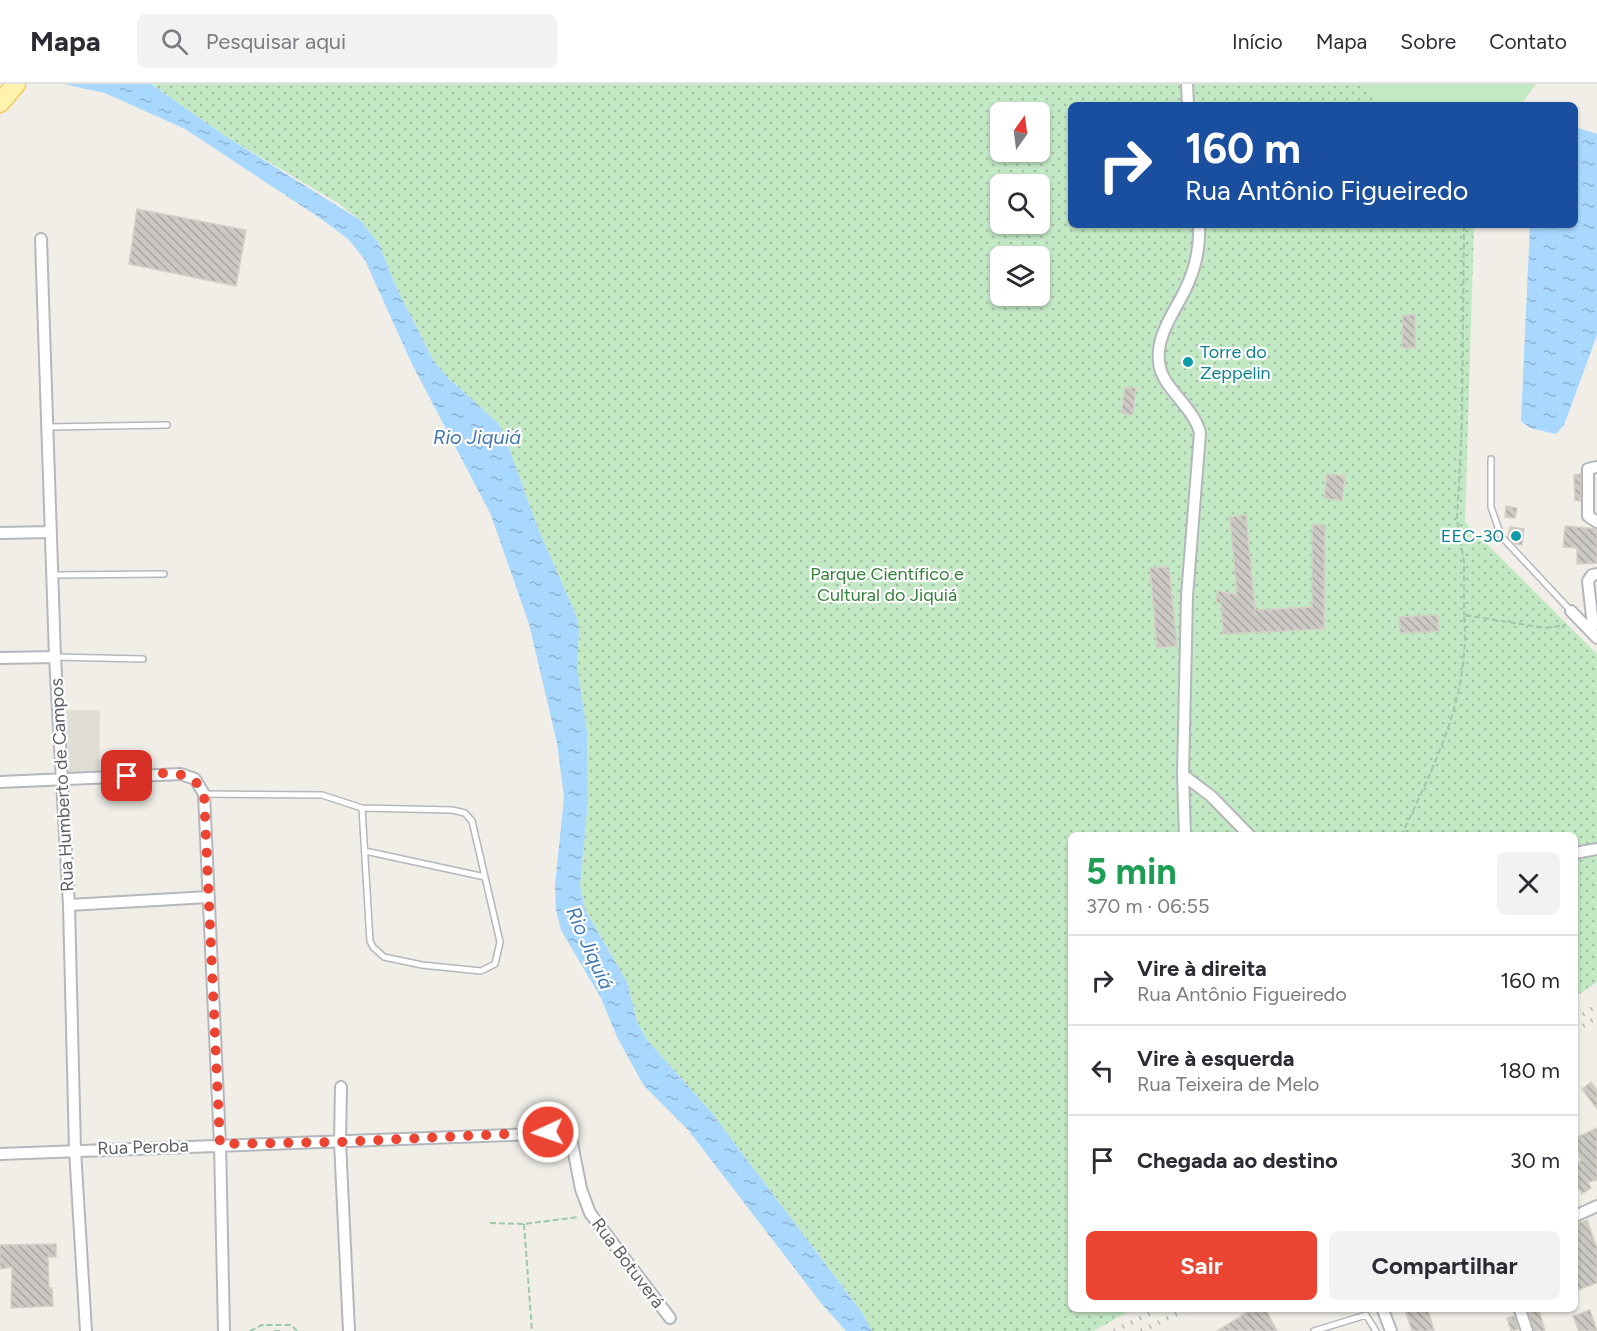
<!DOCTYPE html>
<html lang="pt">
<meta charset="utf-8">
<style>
body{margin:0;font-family:Figtree,sans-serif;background:#f2f2f3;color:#2b2b33;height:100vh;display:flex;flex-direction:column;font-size:22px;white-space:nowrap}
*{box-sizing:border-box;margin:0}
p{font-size:20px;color:#7c7c81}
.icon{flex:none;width:33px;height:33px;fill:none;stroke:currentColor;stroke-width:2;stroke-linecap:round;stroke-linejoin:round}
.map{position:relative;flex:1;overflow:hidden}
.drawer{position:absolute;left:1068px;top:748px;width:510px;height:480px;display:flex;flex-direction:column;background:#fff;border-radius:9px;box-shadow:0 2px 4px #0004}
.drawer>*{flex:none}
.top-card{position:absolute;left:1068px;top:18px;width:510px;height:126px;border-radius:9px;box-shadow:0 2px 4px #0004;background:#1a4fa0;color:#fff;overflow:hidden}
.needle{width:39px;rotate:14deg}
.fabs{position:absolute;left:990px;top:18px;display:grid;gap:12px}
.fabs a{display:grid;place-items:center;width:60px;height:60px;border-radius:9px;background:#fff;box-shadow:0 2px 4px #0004;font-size:30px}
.pin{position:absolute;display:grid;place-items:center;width:51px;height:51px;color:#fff;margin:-26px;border-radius:12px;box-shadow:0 3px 9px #0006}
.me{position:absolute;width:66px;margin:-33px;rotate:267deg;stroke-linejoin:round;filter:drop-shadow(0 0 4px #0008)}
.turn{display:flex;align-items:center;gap:21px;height:126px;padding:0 18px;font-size:27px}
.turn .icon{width:78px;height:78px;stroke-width:2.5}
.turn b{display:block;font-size:42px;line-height:51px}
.round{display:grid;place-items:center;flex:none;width:63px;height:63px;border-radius:9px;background:#f2f2f3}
.overview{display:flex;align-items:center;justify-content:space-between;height:102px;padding:0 18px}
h1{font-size:36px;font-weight:700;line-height:45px;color:#1e9e55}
.button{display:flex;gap:12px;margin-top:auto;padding:12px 18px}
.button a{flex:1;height:69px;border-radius:9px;background:#eb4432;color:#fff;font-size:24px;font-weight:700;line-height:69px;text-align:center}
.button a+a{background:#f2f2f3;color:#2b2b33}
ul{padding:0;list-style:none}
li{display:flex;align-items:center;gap:18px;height:90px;padding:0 18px;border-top:2px solid #e1e1e2}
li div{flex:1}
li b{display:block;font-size:22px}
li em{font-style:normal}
header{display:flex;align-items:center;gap:36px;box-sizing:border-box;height:84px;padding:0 30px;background:#fff;border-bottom:2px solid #e1e1e2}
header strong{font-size:28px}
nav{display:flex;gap:33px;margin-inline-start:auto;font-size:21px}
.search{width:420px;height:54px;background:#f2f2f3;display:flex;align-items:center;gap:15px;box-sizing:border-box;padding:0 21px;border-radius:9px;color:#7c7c81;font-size:22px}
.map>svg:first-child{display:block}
.education{fill:#e0ddd5}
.grass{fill:#c3e8c4}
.park{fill:url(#park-dots);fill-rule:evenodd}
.water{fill:url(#water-ripples)}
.building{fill:url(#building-back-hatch);stroke:#d5d0c5;stroke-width:1.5}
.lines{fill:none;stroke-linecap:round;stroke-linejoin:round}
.service-casing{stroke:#b4b7bb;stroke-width:8}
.minor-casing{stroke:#b4b7bb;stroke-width:14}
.primary-casing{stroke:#f3cc5d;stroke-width:21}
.path{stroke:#9cc9aa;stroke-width:2;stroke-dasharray:6 3;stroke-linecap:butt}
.service{stroke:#fff;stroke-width:5}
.minor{stroke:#fff;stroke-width:10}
.primary{stroke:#fff3ad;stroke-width:18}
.rail{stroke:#b5b6b7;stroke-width:4.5;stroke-dasharray:1.5 8;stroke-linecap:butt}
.route{stroke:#eb4432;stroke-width:10;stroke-dasharray:0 18}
.culture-dot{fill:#0f9aa8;stroke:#fff;stroke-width:2}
.labels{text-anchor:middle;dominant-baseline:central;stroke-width:4.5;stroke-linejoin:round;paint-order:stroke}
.culture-label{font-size:18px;fill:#0d838f;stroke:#fff;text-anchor:start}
.park-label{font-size:18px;fill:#338138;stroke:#fff}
.street-label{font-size:18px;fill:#5e6267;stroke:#fff}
.water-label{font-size:20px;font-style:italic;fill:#4278b3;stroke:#fff}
</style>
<header>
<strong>Mapa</strong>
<div class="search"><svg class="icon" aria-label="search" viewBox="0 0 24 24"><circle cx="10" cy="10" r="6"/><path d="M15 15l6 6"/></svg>Pesquisar aqui</div>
<nav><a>Início</a><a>Mapa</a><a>Sobre</a><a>Contato</a></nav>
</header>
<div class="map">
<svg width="1597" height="1247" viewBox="0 0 1597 1247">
<defs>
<pattern id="park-dots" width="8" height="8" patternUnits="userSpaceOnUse" patternTransform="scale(1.5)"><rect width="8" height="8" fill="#c3e8c4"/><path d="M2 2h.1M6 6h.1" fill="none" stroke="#a2bfa3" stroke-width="1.8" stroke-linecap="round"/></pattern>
<pattern id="water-ripples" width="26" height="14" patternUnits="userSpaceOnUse" patternTransform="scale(1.5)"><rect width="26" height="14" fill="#a8d8ff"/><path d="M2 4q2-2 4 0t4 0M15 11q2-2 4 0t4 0" fill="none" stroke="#8cb3d2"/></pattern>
<pattern id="building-back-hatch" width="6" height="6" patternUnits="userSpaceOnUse" patternTransform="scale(1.5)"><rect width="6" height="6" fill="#ccc9c4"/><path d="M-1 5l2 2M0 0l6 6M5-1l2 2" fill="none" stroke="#a9a7a3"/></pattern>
</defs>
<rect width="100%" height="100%" fill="#f0eee7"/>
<path class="education" d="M66,626H100L99,687L69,688Z"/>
<path class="grass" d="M1358,0H1536L1521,21H1387Z"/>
<path class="park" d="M151,0H1358L1387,21H1071V141H1474L1465,438L1597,570V898L1575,913V752H1071V1226H1131L1094,1247H872L863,1230L711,1028L647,956L637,938L627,898L585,826L580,802L588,716L587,647L577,582L579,546L576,531L537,442L509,364L498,339L448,294L433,276L398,207L378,158L360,136L338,119L225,52ZM1000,28H1040V68H1000ZM1000,100H1040V140H1000ZM1000,172H1040V212H1000Z"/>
<path class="water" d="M64,0H151L225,52L360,136L378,158L398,207L433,276L448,294L498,339L509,364L537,442L576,531L579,546L577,582L587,647L588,716L580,802L585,826L627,898L637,938L647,956L711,1028L863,1230L872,1247H846L821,1219L689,1047L644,1002L617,953L601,914L561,846L556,826L555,801L564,713L557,659L529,540L491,431L411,278L365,176L348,155L320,134L185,45L105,9Z
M1575,43L1597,50V251L1564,341L1556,350L1530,344L1521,337L1530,141H1575Z"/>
<path class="building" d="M137,125L246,146L236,202L129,180Z
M1403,231H1415V264H1402Z
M1125,303L1136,304L1133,331L1121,329Z
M1327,390L1345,392L1342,417L1324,414Z
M1581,390V417L1575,416L1574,391Z
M1506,422L1517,424L1515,434L1505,433Z
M1246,431L1255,526L1312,523V441H1325L1324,545L1223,550L1221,519L1216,518L1218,507L1237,511L1230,433Z
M1565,442L1597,445V479L1577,480V464L1563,463Z
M1510,443L1524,445L1522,461L1515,460L1508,452Z
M1169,483L1177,562L1157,564L1150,484Z
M1438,531L1439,547L1400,549L1399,533Z
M1591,998L1597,1006V1025L1582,1005Z
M1597,1044V1096L1588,1098L1591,1104L1582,1110L1575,1096V1080L1581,1077L1575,1054Z
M1587,1136L1597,1164V1199L1575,1207V1140Z
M56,1160V1173H48L49,1204H52L53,1222L11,1224L12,1183L0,1185V1161Z
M1251,1226H1266L1277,1247H1217Z
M1405,1226H1428L1434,1247H1412Z
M1539,1226L1545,1247H1534L1528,1227Z
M1590,1226L1597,1247H1579L1573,1232Z
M1514,1232L1519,1245L1511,1247L1507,1234Z"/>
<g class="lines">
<g class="service-casing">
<path id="service" d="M48,343L167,341
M1491,375V423L1501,452L1571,527
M53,491L164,490
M55,573L143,575
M204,710L322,711L362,724L452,726L465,729L472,737L500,858L495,880L481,887L422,881L384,873L373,863L370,857L362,724
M365,767L485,793
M1314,1247L1366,1231L1376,1247"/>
</g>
<g class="minor-casing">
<path id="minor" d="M1187,0L1188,21
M41,155L55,573L69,821L75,1066L86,1247
M1597,383L1588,385V432L1597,438
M0,449L51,448
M1571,527L1597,554
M1593,542L1588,497L1592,491L1597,490
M0,574L55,573
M1183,691L1211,712L1250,752
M0,698L181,690L195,695L204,710L220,1060L224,1247
M1185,752L1183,691L1187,512L1200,349C1193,321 1161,304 1159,278C1156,250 1175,228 1186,204C1195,185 1200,162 1199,141
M1575,769L1597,765
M69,821L209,813
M341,1003L340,1058L349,1247
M0,1070L565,1049L571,1054L581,1105L590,1129L670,1234
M1575,1132L1597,1122
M1383,1226L1391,1247
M1520,1226L1527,1247"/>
</g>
<g class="primary-casing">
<path id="primary" d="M0,19L16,0"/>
</g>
<path class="path" d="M1464,141L1462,340L1457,435L1464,478V531
M1401,752C1434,683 1471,610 1464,531L1545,544L1566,541
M490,1139L524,1140L579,1133
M524,1140L532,1247
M250,1247L262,1241H291L297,1247
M274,1247H283"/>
<use href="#service" class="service"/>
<use href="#minor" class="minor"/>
<use href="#primary" class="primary"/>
<path class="rail" d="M1575,936L1597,921
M1575,947L1597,933
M1114,1247L1157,1226
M1141,1247L1185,1226"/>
</g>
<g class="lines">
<path class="route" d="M127,692C154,691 191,680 204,710L220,1060L340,1058L548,1048"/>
</g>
<g class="culture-dot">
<circle cx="1188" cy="278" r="6"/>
<circle cx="1516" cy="452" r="6"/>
</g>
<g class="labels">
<g class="culture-label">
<text x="1200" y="268">Torre do<tspan x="1200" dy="21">Zeppelin</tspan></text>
<text x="1504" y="452" text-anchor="end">EEC-30</text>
</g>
<g class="park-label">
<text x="887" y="490">Parque Científico e<tspan x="887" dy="21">Cultural do Jiquiá</tspan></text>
</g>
<g class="street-label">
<text transform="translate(62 701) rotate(-93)">Rua Humberto de Campos</text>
<text transform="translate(143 1063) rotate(-2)">Rua Peroba</text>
<text transform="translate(628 1179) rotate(53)">Rua Botuverá</text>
</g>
<g class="water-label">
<text x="477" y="353">Rio Jiquiá</text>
<text transform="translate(590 864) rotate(66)">Rio Jiquiá</text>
</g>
</g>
</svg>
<div class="fabs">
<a><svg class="needle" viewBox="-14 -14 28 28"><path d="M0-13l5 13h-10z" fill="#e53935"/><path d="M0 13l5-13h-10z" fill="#7c7c81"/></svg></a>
<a><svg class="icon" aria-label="search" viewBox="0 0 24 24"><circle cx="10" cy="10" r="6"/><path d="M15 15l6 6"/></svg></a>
<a><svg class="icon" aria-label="layers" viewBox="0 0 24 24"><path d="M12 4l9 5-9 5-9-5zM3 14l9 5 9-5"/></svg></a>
</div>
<div class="pin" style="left:127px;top:692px;background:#d93025"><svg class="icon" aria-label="arrive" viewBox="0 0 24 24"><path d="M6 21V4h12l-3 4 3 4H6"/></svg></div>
<svg class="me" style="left:548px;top:1048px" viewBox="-20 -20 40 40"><circle r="17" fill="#eb4432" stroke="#fff" stroke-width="3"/><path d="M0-11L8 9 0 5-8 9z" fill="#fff"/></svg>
<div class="top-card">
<div class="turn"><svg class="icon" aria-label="right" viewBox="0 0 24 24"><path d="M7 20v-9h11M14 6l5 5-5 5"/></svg><div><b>160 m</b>Rua Antônio Figueiredo</div></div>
</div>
<section class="drawer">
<div class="overview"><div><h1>5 min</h1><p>370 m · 06:55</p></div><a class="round"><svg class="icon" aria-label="close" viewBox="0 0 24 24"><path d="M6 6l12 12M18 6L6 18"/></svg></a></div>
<ul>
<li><svg class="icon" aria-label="right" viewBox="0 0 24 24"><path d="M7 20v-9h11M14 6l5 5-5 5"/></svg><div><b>Vire à direita</b><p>Rua Antônio Figueiredo</p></div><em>160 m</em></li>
<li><svg class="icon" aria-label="left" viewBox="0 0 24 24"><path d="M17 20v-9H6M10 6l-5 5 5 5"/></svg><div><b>Vire à esquerda</b><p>Rua Teixeira de Melo</p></div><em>180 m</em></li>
<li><svg class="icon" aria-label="arrive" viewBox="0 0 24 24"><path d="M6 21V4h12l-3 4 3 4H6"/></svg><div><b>Chegada ao destino</b></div><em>30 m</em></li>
</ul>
<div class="button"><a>Sair</a><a>Compartilhar</a></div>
</section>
</div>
